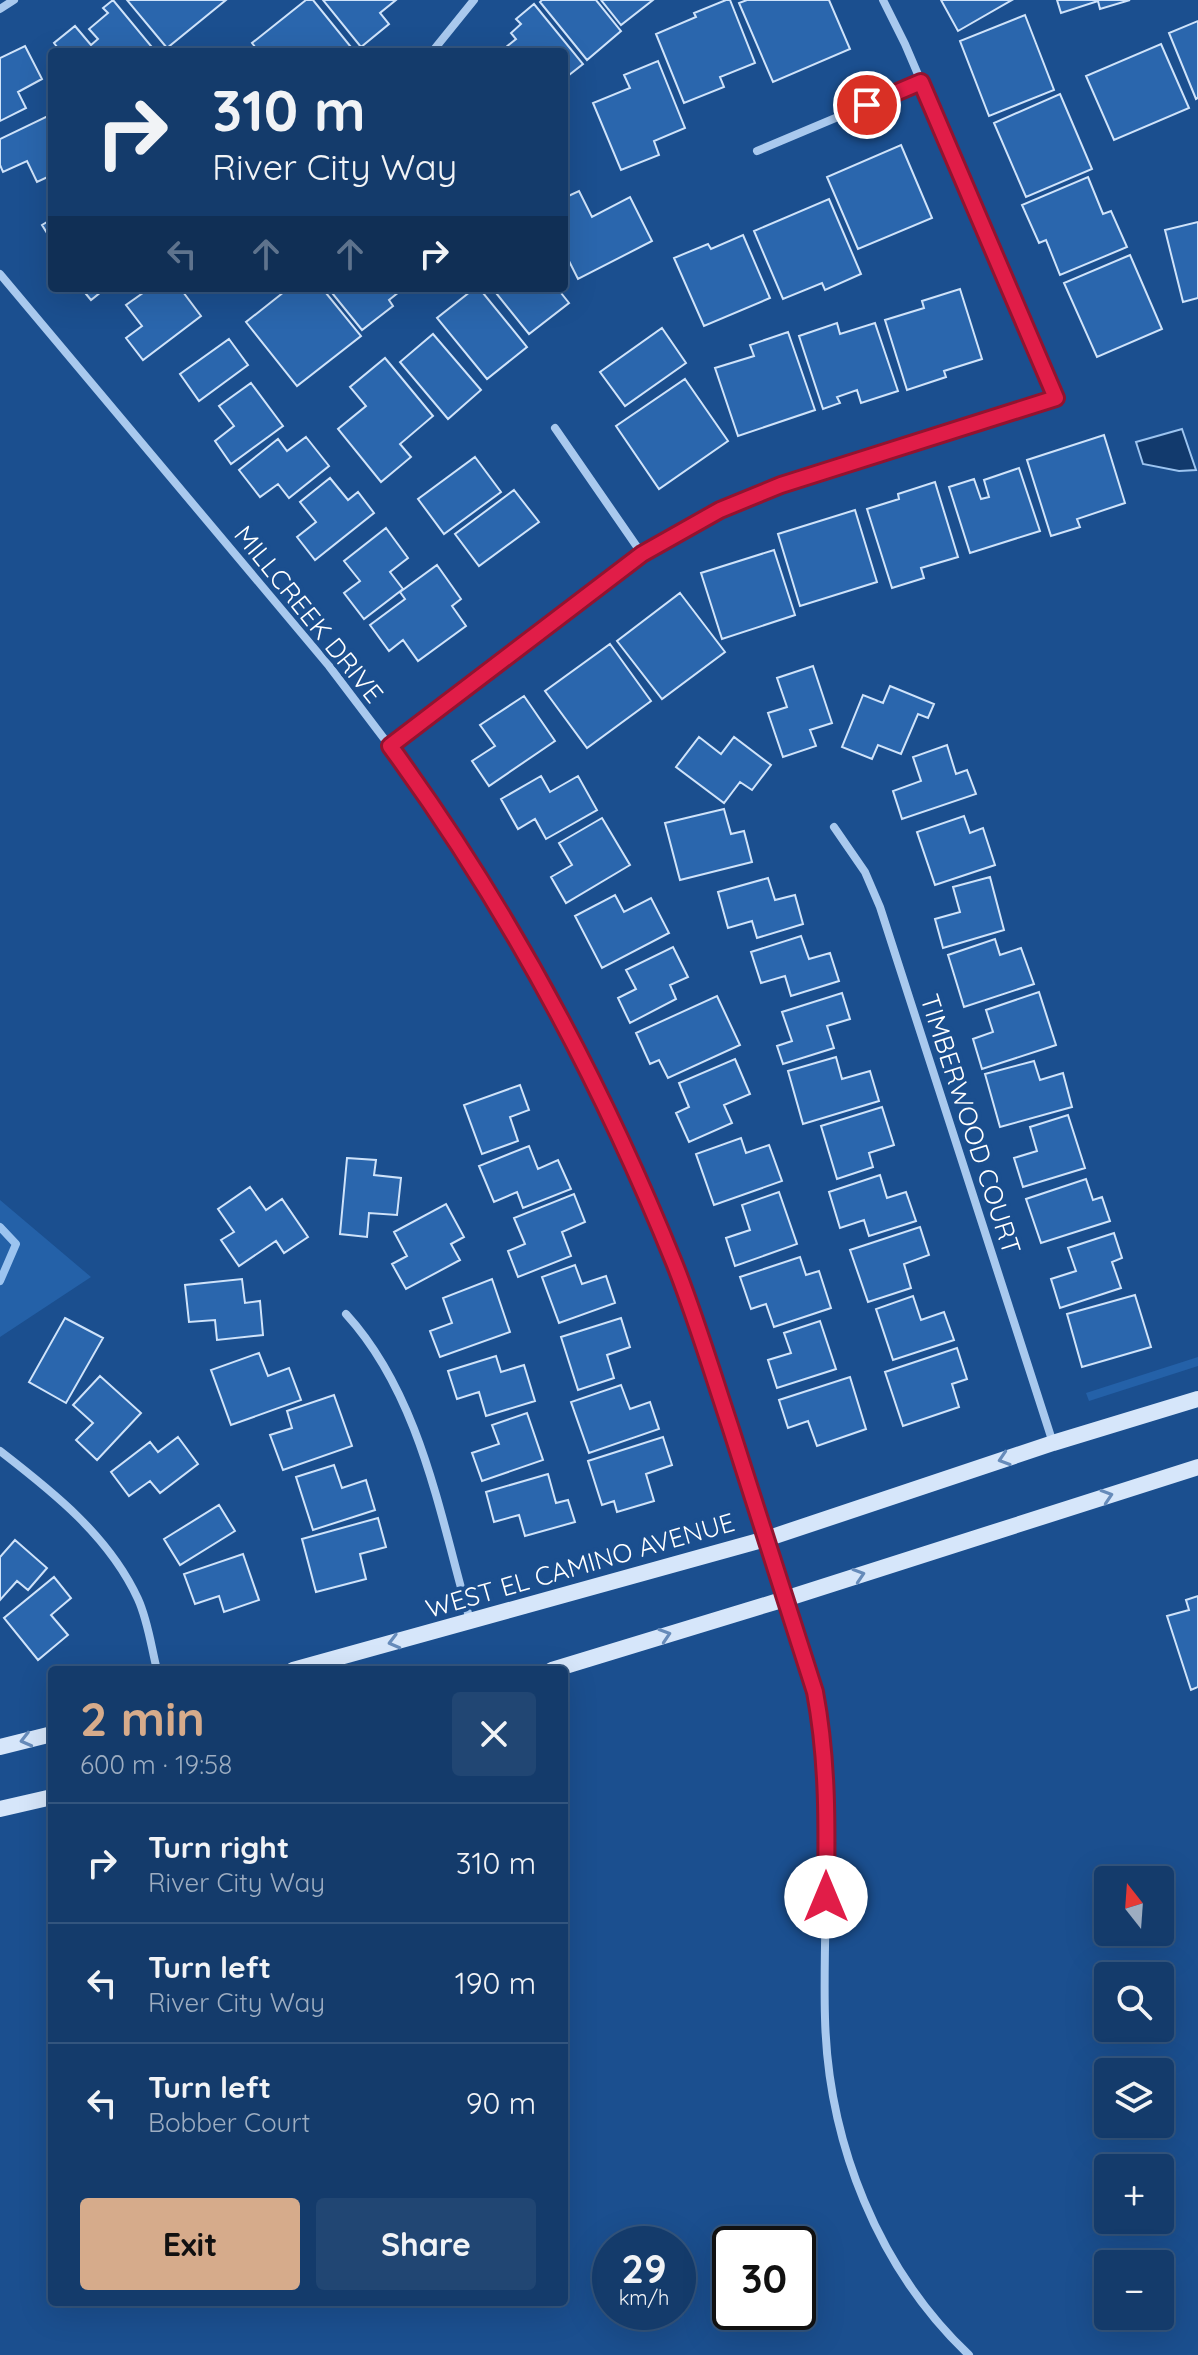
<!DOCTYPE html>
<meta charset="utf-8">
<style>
body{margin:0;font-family:Quicksand,sans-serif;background:#214673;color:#f1f3f6;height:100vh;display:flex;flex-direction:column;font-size:30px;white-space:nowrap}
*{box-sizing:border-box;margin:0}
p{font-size:26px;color:#9dadc1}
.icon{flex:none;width:44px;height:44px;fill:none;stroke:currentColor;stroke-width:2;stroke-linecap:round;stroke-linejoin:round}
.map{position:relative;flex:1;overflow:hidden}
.drawer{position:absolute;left:48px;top:1666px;width:520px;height:640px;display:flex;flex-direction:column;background:#143b6b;border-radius:8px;box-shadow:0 8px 32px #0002,0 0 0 2px #33557e}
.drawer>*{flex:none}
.banner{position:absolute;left:48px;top:48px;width:520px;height:244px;border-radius:8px;box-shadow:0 8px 32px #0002,0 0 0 2px #33557e;background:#143b6b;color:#f1f3f6;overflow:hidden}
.needle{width:52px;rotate:343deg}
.buttons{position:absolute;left:1094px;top:1866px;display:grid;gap:16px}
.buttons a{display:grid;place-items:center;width:80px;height:80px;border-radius:8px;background:#143b6b;box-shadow:0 8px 32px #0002,0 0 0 2px #33557e;font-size:40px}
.speed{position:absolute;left:592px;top:2226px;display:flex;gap:16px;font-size:40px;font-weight:700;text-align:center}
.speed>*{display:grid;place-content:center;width:104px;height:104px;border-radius:50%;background:#143b6b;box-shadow:0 8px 32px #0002,0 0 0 2px #33557e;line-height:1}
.speed small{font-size:20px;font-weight:400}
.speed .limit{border:4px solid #111;border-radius:12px;background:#fff;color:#111}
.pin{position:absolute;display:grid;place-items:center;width:68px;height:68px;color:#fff;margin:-34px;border:4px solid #fff;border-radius:50%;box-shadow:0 2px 8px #0007}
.me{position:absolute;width:88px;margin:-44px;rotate:0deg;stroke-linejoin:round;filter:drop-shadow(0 0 6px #0008)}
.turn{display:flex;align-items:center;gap:28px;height:168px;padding:0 32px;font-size:36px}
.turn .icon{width:104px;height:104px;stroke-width:2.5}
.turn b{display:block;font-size:56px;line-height:68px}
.lanes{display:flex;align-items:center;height:76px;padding:0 32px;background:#0003;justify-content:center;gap:40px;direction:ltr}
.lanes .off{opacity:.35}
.round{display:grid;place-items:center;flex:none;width:84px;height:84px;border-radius:8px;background:#214673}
.headline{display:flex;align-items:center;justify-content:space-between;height:136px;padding:0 32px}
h1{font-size:48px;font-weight:700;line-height:60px;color:#d6ab8b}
.primary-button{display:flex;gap:16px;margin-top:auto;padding:16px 32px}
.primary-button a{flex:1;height:92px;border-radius:8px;background:#d6ab8b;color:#111;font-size:32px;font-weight:700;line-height:92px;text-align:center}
.primary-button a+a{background:#214673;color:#f1f3f6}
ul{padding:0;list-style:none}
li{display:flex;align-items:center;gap:24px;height:120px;padding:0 32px;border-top:2px solid #33557e}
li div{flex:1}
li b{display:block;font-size:30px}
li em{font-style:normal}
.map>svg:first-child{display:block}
.green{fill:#2461a8}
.water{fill:#123a6d;stroke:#9cc4f0;stroke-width:2}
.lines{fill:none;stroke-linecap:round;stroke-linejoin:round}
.stream{stroke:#9cc4f0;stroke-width:8}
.building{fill:#2a66ad;stroke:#cfe3fa;stroke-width:2}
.minor{stroke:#a9c9ee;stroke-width:8}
.secondary{stroke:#d6e6fa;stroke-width:16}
.oneway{stroke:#668bba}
.route-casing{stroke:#92132f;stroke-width:20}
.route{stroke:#e11d48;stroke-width:14}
.labels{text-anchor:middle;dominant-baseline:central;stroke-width:8;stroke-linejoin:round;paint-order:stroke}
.street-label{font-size:26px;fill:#fff;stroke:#1b4f8f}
</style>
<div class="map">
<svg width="1198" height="2355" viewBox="0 0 1198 2355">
<rect width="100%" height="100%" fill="#1b4f8f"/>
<path class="green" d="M0,1200L91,1277L0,1337Z
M1198,1357V1366L1089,1401L1086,1393Z"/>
<path class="water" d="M1182,429L1196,470L1179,471L1143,464L1136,442Z"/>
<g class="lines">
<path class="stream" d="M0,1227L16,1244L0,1281"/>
</g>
<path class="building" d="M113,0L156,52H61L54,43L75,26L91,45L98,39L89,29L108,13L103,8Z
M127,0H226L167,48Z
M306,0H313L355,52H259L252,43Z
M323,0H396L380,13L389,24L361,47Z
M542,0H596L621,31L587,60L540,2Z
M601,0H653L621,25Z
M726,0H730L755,63L720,77L724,87L684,103L656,34L696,17L694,13Z
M747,0H829L850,49L773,82L739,3Z
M941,0H1012L958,31Z
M1057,0H1130L1100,9L1098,1L1061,13Z
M534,4L583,64L564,79V52H500L516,39L511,33L521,24L516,19Z
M1025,15L1054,90L989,116L960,41Z
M1198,21V98L1196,99L1169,33Z
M1161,44L1189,108L1114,140L1086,76Z
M25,46L42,79L18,92L26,108L0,121V58Z
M658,61L685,128L654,141L659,155L621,170L593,103L630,88L624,75Z
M1060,94L1092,169L1026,197L994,123Z
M52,114V175L37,182L27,161L3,172L0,165V139Z
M901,145L932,218L858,249L827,177Z
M1088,177L1103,214L1111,211L1127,247L1060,275L1046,240L1039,243L1022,205Z
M579,191L592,217L630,197L652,241L578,279L564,251V198Z
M829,199L861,274L825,290L822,283L783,299L754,231Z
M52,219V241L42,225Z
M1198,222V298L1183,302L1165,230Z
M743,235L770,298L704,326L674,258L708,244L711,249Z
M1130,255L1162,329L1097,357L1064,283Z
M81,288H106L91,300Z
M150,288H180L201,316L143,360L126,338L142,326L126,305Z
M289,288H322L361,336L297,386L246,322Z
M328,288H404L389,300L393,306L362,330Z
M475,288H479L527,347L487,379L437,318Z
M492,288H557L569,303L529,334Z
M960,289L982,359L944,371L946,377L907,390L885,320L924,308L922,301Z
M837,323L840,334L875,323L898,391L861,403L857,390L837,397L840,403L823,409L799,336Z
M662,328L686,363L625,406L600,372Z
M788,332L815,410L738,436L715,368L754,356L750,345Z
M433,334L481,390L448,419L400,362Z
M229,339L248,365L199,401L180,374Z
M385,358L433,416L400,444L411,457L381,482L338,429L366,406L350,387Z
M685,379L728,441L659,489L616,426Z
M251,383L283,426L231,464L215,441L234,426L219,406Z
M1104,435L1125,503L1077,519L1080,527L1051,536L1027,460Z
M306,437L329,466L289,498L278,484L260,497L239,470L278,439L287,451Z
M475,457L501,492L444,534L418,499Z
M1019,468L1040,531L970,553L949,487L974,479L981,499L989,497L984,480Z
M330,478L348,500L358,492L374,513L315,560L297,537L316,522L300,502Z
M935,482L958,557L921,568L924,578L892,588L867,509L899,499L898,494Z
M514,490L539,522L479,566L455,534Z
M855,510L877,582L800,606L778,534Z
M386,528L408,558L390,572L403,589L364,619L344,593L360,581L344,561Z
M774,550L795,615L722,639L701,573Z
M437,565L461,599L452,606L466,626L418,661L403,640L389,651L370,625L405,599L400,592Z
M680,593L725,652L662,699L617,641Z
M610,644L651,701L587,748L545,691Z
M813,666L832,723L810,730L816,746L783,757L768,713L787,707L777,678Z
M890,686L934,704L928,718L918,714L901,754L878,745L872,759L842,747L863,695L883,703Z
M524,696L555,741L489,786L472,761L495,746L480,725Z
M699,737L721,754L734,737L771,765L752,790L740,782L724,803L676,767Z
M947,745L956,774L967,770L976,794L902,819L893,791L921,781L913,757Z
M541,776L550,792L578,776L597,810L546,839L535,819L518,829L501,799Z
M724,809L731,834L744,831L752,862L680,880L665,823Z
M964,816L970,833L983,828L995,865L935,885L917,832Z
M602,818L630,865L566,903L551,877L572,865L559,843Z
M990,877L1004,930L943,948L935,919L960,912L953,887Z
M768,878L775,900L795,895L803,924L757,938L752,921L728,928L718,892Z
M615,895L624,912L651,898L669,933L602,968L575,916Z
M801,936L809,959L830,953L839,981L791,996L785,976L761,983L751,952Z
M995,939L1000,955L1021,948L1034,984L964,1007L948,955Z
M673,947L688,977L670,985L676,999L630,1023L618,998L636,989L626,970Z
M1039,992L1056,1045L982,1069L973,1039L993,1032L986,1010Z
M842,993L850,1019L827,1026L834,1048L783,1064L777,1046L792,1041L782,1012Z
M717,996L740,1045L668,1078L659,1060L650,1064L636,1033Z
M836,1057L842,1079L870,1071L879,1101L803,1124L788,1071Z
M735,1059L750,1094L724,1105L732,1123L689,1142L676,1113L689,1107L679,1083Z
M1034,1061L1040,1080L1063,1073L1072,1107L1000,1127L985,1074Z
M520,1085L529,1110L510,1117L518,1141L482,1154L464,1105Z
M882,1107L894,1145L869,1153L873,1167L837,1179L821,1126Z
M1068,1115L1085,1168L1023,1187L1014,1158L1037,1151L1030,1127Z
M741,1138L746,1153L769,1145L782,1181L714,1205L696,1154Z
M529,1146L538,1169L558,1160L571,1189L523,1208L517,1192L494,1202L479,1166Z
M347,1158L376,1160L374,1175L401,1178L397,1215L369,1213L367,1237L340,1234Z
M880,1175L887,1198L906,1192L916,1221L869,1236L864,1220L840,1228L829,1192Z
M1086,1179L1093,1200L1102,1197L1110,1221L1041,1243L1026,1199Z
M250,1187L266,1210L282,1199L308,1237L284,1253L276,1241L239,1266L221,1240L234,1232L218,1209Z
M779,1192L797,1244L735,1266L726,1238L750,1230L742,1205Z
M574,1194L585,1222L562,1232L571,1256L518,1277L508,1251L525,1244L514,1218Z
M446,1204L464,1237L451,1244L460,1260L406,1289L392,1264L407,1256L394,1232Z
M920,1227L929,1255L904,1264L911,1288L868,1302L850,1250Z
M1114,1233L1122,1258L1112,1262L1121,1288L1060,1308L1051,1279L1076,1271L1068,1248Z
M800,1257L806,1275L819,1271L831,1308L774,1327L766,1304L751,1309L740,1277Z
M575,1265L582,1284L606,1276L615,1303L559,1323L542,1277Z
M242,1279L245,1303L260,1301L263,1335L217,1340L215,1320L189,1322L185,1285Z
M492,1279L510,1332L440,1357L430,1331L452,1323L443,1298Z
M1135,1295L1151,1347L1082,1367L1067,1314Z
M913,1296L921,1320L944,1312L954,1340L893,1360L876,1309Z
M65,1318L103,1338L66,1403L29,1382Z
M621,1318L630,1347L607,1355L614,1378L578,1390L561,1337Z
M820,1321L836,1369L777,1388L768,1360L791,1353L784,1333Z
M957,1348L967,1379L952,1384L959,1407L903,1426L885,1372Z
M259,1353L268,1376L289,1368L301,1400L231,1425L211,1370Z
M496,1356L501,1372L524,1365L535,1401L486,1416L479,1392L457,1399L448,1371Z
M100,1376L141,1413L97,1460L76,1440L93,1423L73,1405Z
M850,1377L866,1429L817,1446L808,1421L788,1428L779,1400Z
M621,1385L630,1409L650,1402L659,1429L589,1453L571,1402Z
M334,1395L352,1446L283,1470L270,1435L292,1428L287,1411Z
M527,1413L543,1460L482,1481L472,1453L499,1444L492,1425Z
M178,1437L198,1464L160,1493L150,1481L129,1496L111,1472L150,1442L158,1452Z
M663,1437L672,1465L646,1474L654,1501L617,1512L614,1501L602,1505L588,1461Z
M334,1465L342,1488L366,1480L375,1510L313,1530L296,1477Z
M548,1474L556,1503L568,1500L575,1522L525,1536L519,1515L494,1522L486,1492Z
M219,1505L235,1531L180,1565L164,1539Z
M378,1518L386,1547L360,1554L366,1579L316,1592L302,1539Z
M15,1540L47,1568L28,1590L17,1581L0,1600V1557Z
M243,1554L259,1600L224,1612L219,1596L195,1604L184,1574Z
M54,1577L71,1598L51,1615L68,1635L38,1660L4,1618Z
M1198,1596V1687L1191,1690L1167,1616L1189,1610L1186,1600Z"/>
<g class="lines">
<path class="minor" d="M0,9L14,0
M432,52L474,0
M757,151L921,82
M0,274L329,666L423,790L486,887L526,954L581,1056L632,1161L676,1269L702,1342L815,1692C836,1800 822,1909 825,2018C828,2142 878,2269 969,2355
M555,428L642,554
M390,746L603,581L642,554L720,510L781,485L1056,398L905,44L883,0
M834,827L865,872L880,907L1053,1443
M346,1314C421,1396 440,1517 470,1620
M0,1451C53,1492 109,1536 138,1599C148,1621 151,1646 157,1670"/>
<path class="secondary" d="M293,1670L766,1539L1053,1443L1198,1399
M552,1670L785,1599L1198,1467
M0,1747L52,1734
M0,1809L52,1797"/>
</g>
<defs><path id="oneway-chevron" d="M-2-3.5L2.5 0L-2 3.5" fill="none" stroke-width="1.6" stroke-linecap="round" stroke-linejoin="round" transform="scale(2)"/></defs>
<g class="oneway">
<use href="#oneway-chevron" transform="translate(1004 1459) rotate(162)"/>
<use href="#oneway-chevron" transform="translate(1107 1496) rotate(-18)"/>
<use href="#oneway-chevron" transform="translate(859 1575) rotate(-18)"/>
<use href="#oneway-chevron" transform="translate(665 1635) rotate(-18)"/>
<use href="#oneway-chevron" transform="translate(394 1642) rotate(165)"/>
<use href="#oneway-chevron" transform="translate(26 1740) rotate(166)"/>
</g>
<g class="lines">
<g class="route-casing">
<path id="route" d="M826,1897C827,1828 828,1761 815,1692C787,1603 758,1515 730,1426C712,1372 696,1318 675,1265C601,1081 507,906 390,746L642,554L720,510L781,485L1056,398L921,82L867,105"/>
</g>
<use href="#route" class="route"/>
</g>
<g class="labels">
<g class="street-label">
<text transform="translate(309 614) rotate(51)">MILLCREEK DRIVE</text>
<text transform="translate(971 1124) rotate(72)">TIMBERWOOD COURT</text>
<text transform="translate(580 1565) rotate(-16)">WEST EL CAMINO AVENUE</text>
</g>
</g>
</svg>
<div class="buttons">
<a><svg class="needle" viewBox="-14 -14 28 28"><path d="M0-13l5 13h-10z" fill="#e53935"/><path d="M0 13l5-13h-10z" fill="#9dadc1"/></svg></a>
<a><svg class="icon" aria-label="search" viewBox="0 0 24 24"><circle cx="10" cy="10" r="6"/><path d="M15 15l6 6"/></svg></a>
<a><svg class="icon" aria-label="layers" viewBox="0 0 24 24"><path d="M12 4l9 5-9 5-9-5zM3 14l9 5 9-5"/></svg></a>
<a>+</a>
<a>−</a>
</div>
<div class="speed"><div>29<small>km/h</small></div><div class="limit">30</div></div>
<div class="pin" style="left:867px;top:105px;background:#d93025"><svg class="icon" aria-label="arrive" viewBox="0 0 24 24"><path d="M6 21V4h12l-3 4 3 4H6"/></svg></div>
<svg class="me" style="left:826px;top:1897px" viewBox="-20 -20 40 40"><circle r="19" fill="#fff"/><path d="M0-13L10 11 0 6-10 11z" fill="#e11d48"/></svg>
<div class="banner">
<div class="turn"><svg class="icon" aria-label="right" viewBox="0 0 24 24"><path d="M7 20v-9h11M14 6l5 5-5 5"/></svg><div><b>310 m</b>River City Way</div></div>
<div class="lanes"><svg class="icon off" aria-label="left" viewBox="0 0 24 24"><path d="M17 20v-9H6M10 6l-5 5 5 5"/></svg><svg class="icon off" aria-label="ahead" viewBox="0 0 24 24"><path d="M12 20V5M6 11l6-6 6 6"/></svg><svg class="icon off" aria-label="ahead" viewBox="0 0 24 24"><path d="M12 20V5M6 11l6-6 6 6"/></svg><svg class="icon" aria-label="right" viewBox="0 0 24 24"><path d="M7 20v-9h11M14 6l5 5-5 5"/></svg></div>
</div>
<section class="drawer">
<div class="headline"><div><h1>2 min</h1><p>600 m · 19:58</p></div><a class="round"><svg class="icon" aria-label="close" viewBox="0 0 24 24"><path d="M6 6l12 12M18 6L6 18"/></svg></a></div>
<ul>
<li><svg class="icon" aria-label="right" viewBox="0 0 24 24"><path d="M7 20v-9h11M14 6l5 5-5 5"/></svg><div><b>Turn right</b><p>River City Way</p></div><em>310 m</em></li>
<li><svg class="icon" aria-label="left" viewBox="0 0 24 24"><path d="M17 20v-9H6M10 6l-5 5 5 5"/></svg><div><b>Turn left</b><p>River City Way</p></div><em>190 m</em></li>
<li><svg class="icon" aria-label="left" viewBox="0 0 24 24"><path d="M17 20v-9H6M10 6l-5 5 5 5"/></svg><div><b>Turn left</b><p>Bobber Court</p></div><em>90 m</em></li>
</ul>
<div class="primary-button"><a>Exit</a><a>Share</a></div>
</section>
</div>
